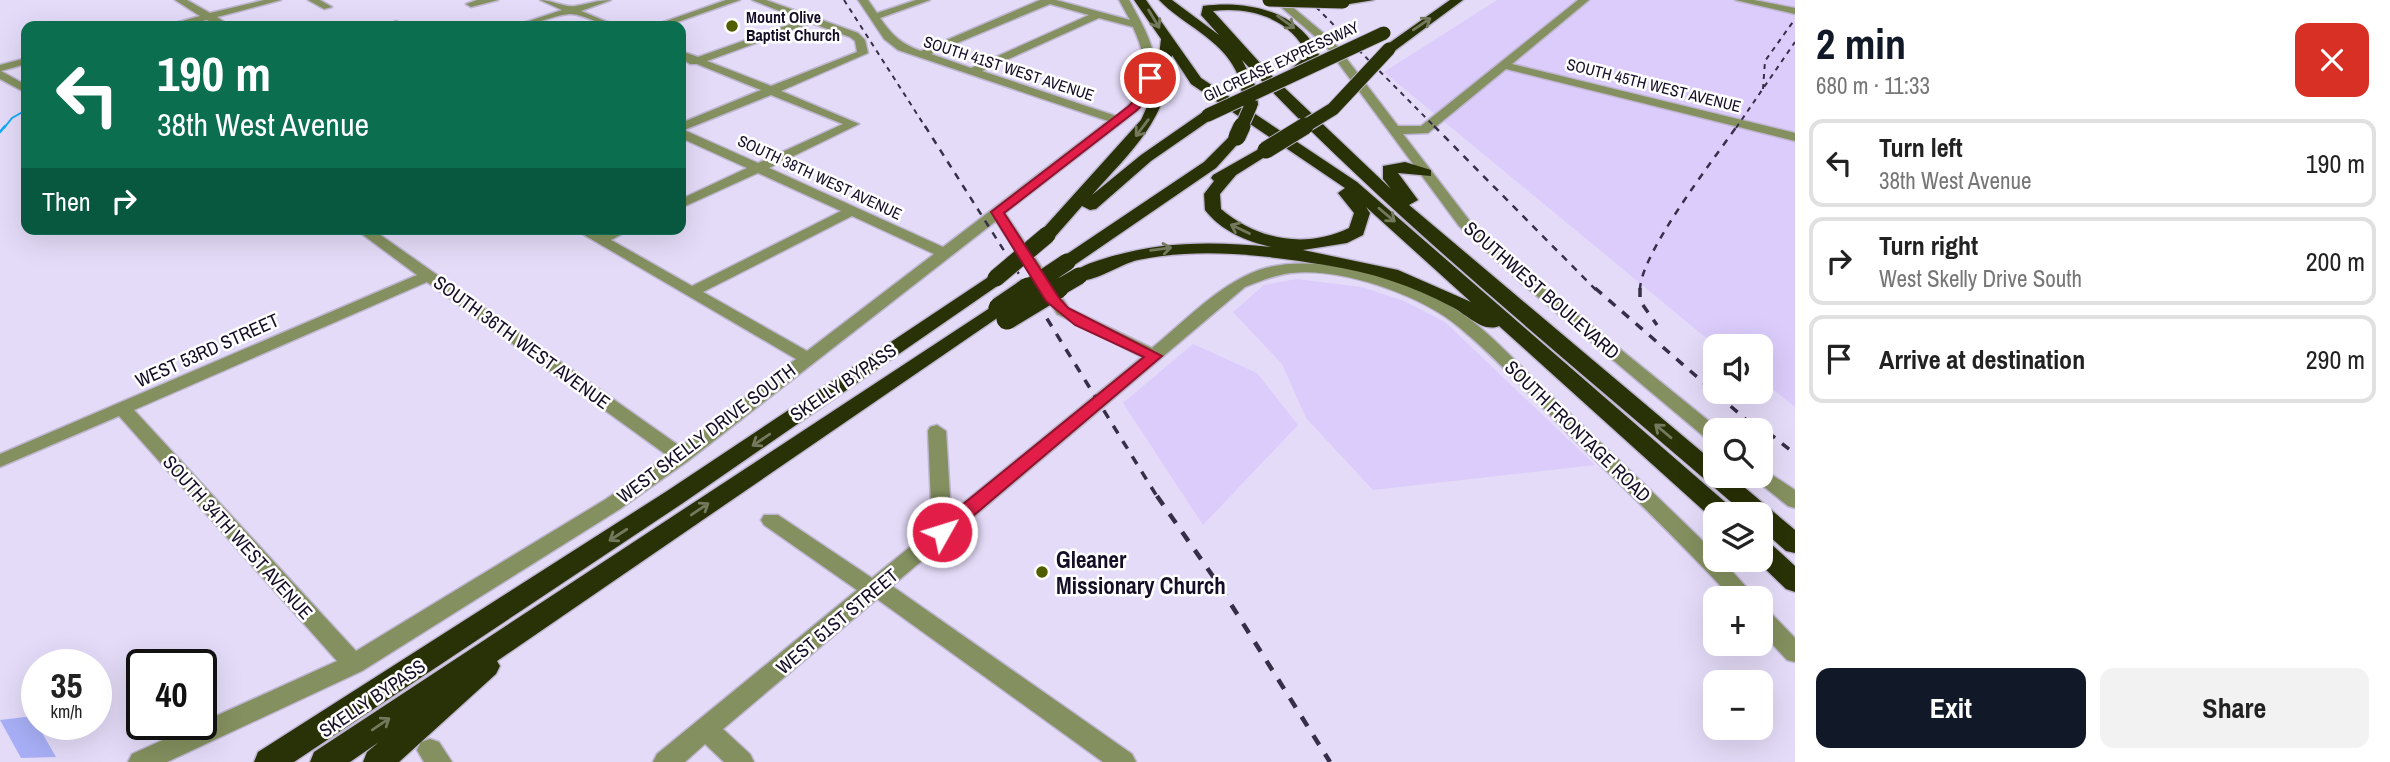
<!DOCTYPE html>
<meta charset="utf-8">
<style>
body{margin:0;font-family:"Archivo Narrow",sans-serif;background:#f2f2f2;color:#222;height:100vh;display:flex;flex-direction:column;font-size:26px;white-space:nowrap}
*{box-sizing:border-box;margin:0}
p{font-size:23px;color:#767676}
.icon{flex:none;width:38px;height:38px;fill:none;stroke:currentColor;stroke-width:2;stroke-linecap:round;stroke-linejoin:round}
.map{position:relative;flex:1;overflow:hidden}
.panel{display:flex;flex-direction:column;background:#fff;width:595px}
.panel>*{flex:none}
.banner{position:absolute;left:21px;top:21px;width:665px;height:214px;border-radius:14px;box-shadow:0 7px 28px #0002;background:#0b6e4f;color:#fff;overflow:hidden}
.tools{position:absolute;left:1703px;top:334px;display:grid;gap:14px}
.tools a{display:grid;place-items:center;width:70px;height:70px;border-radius:14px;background:#fff;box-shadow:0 7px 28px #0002;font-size:35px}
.speed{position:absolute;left:21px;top:649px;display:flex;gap:14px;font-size:35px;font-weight:700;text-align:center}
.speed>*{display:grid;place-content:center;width:91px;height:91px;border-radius:50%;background:#fff;box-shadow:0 7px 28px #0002;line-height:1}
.speed small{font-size:18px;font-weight:400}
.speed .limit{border:4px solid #111;border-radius:10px;background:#fff;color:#111}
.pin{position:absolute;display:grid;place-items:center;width:60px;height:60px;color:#fff;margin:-30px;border:4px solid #fff;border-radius:50%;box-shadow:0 2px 7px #0007}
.me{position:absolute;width:77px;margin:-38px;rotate:51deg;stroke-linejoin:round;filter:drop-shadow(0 0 5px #0008)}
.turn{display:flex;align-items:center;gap:24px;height:147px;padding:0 21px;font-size:32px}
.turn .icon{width:91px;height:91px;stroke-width:2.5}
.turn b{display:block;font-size:49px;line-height:60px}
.then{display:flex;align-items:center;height:66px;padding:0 21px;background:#0003;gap:14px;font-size:26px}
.round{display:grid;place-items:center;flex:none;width:74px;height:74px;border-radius:14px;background:#f2f2f2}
.head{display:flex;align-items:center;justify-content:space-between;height:119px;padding:0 21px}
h1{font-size:42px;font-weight:700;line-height:52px;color:#111827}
.button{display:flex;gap:14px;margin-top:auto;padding:14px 21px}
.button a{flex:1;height:80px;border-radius:14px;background:#111827;color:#fff;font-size:28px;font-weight:700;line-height:80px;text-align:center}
.button a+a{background:#f2f2f2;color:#222}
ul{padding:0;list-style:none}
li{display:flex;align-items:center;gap:21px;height:88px;margin:0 14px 10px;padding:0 7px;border:4px solid #e0e0e0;border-radius:14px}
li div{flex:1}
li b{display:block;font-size:26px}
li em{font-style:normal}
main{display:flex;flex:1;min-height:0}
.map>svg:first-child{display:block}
.built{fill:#dbccfb}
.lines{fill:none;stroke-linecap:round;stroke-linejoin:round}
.stream-far1{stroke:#0faaf6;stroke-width:2}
.stream{stroke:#0faaf6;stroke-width:2.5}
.building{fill:#a8aff6}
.minor-casing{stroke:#bfb6d2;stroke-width:3}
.highway-casing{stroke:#bfb6d2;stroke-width:3}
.minor{fill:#84905f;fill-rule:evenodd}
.highway{fill:#293106;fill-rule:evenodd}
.rail-far3{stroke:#372e48;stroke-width:2;stroke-dasharray:5 5;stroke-linecap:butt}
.rail-far2{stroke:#372e48;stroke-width:2.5;stroke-dasharray:7 7;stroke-linecap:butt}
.rail-far1{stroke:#372e48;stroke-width:3.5;stroke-dasharray:9 9;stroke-linecap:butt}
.rail{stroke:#372e48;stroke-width:4.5;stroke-dasharray:11 11;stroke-linecap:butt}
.highway-bridge-far2-casing{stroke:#bfb6d2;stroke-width:15;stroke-linecap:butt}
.highway-bridge-far1-casing{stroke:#bfb6d2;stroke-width:19;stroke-linecap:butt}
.highway-bridge-casing{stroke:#bfb6d2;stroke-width:24;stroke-linecap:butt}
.highway-bridge-far2{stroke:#293106;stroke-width:13}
.highway-bridge-far1{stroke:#293106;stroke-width:17}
.highway-bridge{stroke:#293106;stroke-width:21}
.oneway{stroke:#74795d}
.route{fill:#e11d48;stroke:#92132f;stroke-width:2}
.poi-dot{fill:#505e00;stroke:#fff;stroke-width:2.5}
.labels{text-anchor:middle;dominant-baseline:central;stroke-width:5;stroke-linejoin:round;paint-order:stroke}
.far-poi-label{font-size:16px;font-weight:bold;fill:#160d26;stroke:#fff;text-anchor:start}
.far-street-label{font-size:16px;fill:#160d26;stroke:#fff}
.street-label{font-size:19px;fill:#160d26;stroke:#fff}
.near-poi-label{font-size:23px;font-weight:bold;fill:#160d26;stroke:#fff;text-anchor:start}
</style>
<main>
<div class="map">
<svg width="1795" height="762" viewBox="0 0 1795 762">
<rect width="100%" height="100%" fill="#e4dbf8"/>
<path class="built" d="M1497,0H1795V407L1761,380L1760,346H1716L1384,72Z
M1296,279L1362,287L1404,301L1445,322L1595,465L1373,490L1306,418L1282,364L1233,312L1264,285Z
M1193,344L1257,373L1298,425L1203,525L1123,403Z"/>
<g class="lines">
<path class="stream-far1" d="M4,128L12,118L26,110"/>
<path class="stream" d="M0,132L5,126"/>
</g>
<path class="building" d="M33,716L37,724L56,757L21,758L0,720Z"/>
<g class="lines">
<g class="minor-casing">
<path id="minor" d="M175,0H187L210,13L264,0H281L217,17L230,26H218L207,20L180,26H164L200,16Z
M308,0H320L332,7L324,9Z
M477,0H498L471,7L466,4Z
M540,0C552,0 565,8 575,6C588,4 598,0 611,0L581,11L617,26C600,27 584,13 569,14C550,16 534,26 514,26L562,10Z
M726,0H740L666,26H652Z
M752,0H766L858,33L865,40L868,53L781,91L859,124L769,168L943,247L1108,121L898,50L884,39L858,0H868L877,13L916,0H930L880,18C892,35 901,44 921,51L1040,0H1056L1130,20L1119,0H1129C1151,40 1170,70 1137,111L1005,213L1069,308L1152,348C1185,321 1218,285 1259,270C1319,249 1422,282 1471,320C1498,341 1523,369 1548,393C1601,443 1654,493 1706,544L1715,552V560H1722L1756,598H1732C1683,545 1630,494 1578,443C1539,405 1502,363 1460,328C1422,295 1341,267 1291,273C1274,275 1261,281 1245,287L892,586L1132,754L1136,762H1103L877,599L723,729L750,754L754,762H724L705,744L685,762H653L657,754L857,590L764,525L761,520L764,515H778L872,578L932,529L928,431L930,427L937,425L946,431L951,513L1142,357L1057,314L996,221L688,461L620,509L362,671L167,762H128L132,754L337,661L119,416L0,467V454L417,275L355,229H372L681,447L796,359L574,229H592L601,234L612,229H631L611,240L692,286L841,211L758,173L681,208V199L747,168L681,138V123L761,90L697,64H690L681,58V51L698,57L802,20ZM1050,4L1089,15L971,68L931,54ZM1099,18L1133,27C1150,65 1151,89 1116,116L982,71ZM811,23L850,37L855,41L857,52L771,86L707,61ZM771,95L843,124L758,163L684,130ZM852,216L934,254L807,351L703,292ZM427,282L668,456L606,499L356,651L134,410Z
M1273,0H1284L1333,41L1398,126H1421L1578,0H1589L1512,64L1795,133V141L1506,69L1428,133L1403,134L1469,220L1530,276L1720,430H1715V442L1708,440L1520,282L1459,226L1325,45Z
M1735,0H1754L1795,8V14Z
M396,21L401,24L399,26H388Z
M26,58V64L1,71L26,85V93L0,79V65Z
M1760,467L1795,490V508L1788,506L1753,478L1760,476Z
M1760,607L1768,610L1795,638V662L1787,660L1760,631Z
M430,739L439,742L452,762H424L417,750L421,742Z"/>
</g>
<g class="highway-casing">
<path id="highway" d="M1134,0H1146L1201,78L1357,182L1732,508L1735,514H1715L1714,520L1499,326C1483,333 1466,314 1452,307C1412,285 1370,272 1325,265C1264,255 1199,247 1138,260C1119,264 1092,285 1073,280L1070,276C1077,267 1093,262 1103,259C1159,241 1213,241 1271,247C1246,241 1221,231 1205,210L1204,194L1214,181L1211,178L1213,175L1266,145L1274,150L1271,153L1236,175L1220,194L1221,209C1257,240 1306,249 1349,228L1354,213L1338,193L1345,188L1191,84L1172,55C1169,119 1132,150 1092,195L1141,155L1203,112H1213V118L1151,161L1096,209L1090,210L1082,206L1053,239H1041L1038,235L1041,231L1141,120L1155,89L1161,39ZM1366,207L1471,302L1398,270L1303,250L1347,243L1363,235L1370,213Z
M1159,0H1172L1219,35L1201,15L1203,6C1247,0 1300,11 1319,55L1315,65L1290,80L1283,76L1307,55C1292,19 1250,6 1213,11L1270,74L1391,189L1383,179V166L1405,162L1431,170V176L1398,173L1418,200L1409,205L1715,463V476H1731L1795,530V553L1786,551L1760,528V514H1745C1576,366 1396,225 1242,60L1256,87L1258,105L1246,108C1241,97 1242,83 1236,71C1220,38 1183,25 1159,0Z
M1339,0H1374L1343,5L1339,4Z
M1450,0H1463L1393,52H1385V46Z
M1237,133L1244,137L1216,168L1073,266H1061L1058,262L1061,258L1204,162L1232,134Z
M996,272L1003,274L1005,278L1003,282L683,503L294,762H254L258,752L667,491Z
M999,302L1006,304L1009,308L1006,312L497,661L500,666L496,674L399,762H363L367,752L379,742L350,762H310L314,752Z
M1760,540L1769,542L1795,566V592L1786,589L1756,560H1760Z"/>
</g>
<use href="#minor" class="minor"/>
<use href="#highway" class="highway"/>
<path class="rail-far3" d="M844,0L926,128
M1309,0L1436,128
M1763,89L1765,61L1795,19
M1736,128L1795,42"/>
<path class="rail-far2" d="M925,126L1029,290
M1434,126L1596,290
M1640,290C1640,254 1714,159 1737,126"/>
<path class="rail-far1" d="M1028,288L1158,498
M1595,288L1758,430
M1640,288V301L1657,325
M1754,421L1795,454"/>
<path class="rail" d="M1157,496L1217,582L1330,762"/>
<g class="highway-bridge-far2-casing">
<path id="highway-bridge-far2" d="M1269,0L1343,2
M1208,115L1384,33
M1241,128L1251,105
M1302,128L1333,109L1389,49"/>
</g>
<g class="highway-bridge-far1-casing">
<path id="highway-bridge-far1" d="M1237,137L1242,126
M1266,150L1305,126
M996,278L1047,235
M1025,290L1067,262
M1055,290L1079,276"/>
</g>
<g class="highway-bridge-casing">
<path id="highway-bridge" d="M999,308L1028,288
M1007,319L1058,288"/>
</g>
<use href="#highway-bridge-far2" class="highway-bridge-far2"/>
<use href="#highway-bridge-far1" class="highway-bridge-far1"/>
<use href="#highway-bridge" class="highway-bridge"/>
</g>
<defs><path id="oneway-shaft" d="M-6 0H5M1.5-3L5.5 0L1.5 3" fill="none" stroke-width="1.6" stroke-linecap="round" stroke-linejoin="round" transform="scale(1.75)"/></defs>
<g class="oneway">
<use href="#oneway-shaft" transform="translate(1154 19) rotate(59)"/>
<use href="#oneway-shaft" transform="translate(1286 22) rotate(36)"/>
<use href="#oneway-shaft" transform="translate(1422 24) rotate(-34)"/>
<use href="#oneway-shaft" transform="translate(1142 128) rotate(127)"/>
<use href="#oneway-shaft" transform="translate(1387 215) rotate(40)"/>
<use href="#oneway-shaft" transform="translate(1240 229) rotate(-155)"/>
<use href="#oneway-shaft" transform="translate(1161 249) rotate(-7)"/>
<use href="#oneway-shaft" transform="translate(1663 431) rotate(-140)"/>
<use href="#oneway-shaft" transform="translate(761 440) rotate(146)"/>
<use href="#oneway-shaft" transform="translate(700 509) rotate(-34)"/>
<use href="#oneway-shaft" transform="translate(618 535) rotate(147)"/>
<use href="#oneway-shaft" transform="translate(381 724) rotate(-34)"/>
</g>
<path class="route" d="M1147,76L1156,78L1147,100L1137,110L1004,213L1059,298L1068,308L1162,356L948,537H935L932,532L935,527L1144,357L1075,325L1046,301L991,212L1129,106L1137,98Z"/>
<g class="poi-dot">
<circle cx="732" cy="26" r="7"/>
<circle cx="1042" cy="572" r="7"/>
</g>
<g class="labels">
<g class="far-poi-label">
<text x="746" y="17">Mount Olive<tspan x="746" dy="18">Baptist Church</tspan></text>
</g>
<g class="far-street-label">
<text transform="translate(1281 61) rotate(-25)">GILCREASE EXPRESSWAY</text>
<text transform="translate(1009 68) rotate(18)">SOUTH 41ST WEST AVENUE</text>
<text transform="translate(1654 85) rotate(14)">SOUTH 45TH WEST AVENUE</text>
<text transform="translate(820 177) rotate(25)">SOUTH 38TH WEST AVENUE</text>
</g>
<g class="street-label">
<text transform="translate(1542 290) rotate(41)">SOUTHWEST BOULEVARD</text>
<text transform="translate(522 342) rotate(36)">SOUTH 36TH WEST AVENUE</text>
<text transform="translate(207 350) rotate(-24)">WEST 53RD STREET</text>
<text transform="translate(843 382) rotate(-34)">SKELLY BYPASS</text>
<text transform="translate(1578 431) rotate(44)">SOUTH FRONTAGE ROAD</text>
<text transform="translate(706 433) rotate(-37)">WEST SKELLY DRIVE SOUTH</text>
<text transform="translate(238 537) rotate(48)">SOUTH 34TH WEST AVENUE</text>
<text transform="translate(837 621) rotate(-40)">WEST 51ST STREET</text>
<text transform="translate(372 698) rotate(-34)">SKELLY BYPASS</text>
</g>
<g class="near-poi-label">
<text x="1056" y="559">Gleaner<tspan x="1056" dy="26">Missionary Church</tspan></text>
</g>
</g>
</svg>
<div class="tools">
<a><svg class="icon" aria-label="sound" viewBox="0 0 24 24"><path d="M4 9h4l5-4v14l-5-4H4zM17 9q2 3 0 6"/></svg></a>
<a><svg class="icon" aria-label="search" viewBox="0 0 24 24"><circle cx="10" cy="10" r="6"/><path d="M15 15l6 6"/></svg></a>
<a><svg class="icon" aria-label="layers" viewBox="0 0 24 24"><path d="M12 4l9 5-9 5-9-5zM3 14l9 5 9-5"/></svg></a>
<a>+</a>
<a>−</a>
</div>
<div class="speed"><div>35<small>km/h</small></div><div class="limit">40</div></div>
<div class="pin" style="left:1150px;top:78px;background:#d93025"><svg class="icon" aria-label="arrive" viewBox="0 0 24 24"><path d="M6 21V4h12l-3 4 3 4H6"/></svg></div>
<svg class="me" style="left:942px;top:532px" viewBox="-20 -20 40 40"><circle r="17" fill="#e11d48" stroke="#fff" stroke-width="3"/><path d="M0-11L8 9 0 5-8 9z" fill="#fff"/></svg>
<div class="banner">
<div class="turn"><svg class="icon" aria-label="left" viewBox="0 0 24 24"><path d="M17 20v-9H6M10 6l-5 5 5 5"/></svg><div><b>190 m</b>38th West Avenue</div></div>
<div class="then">Then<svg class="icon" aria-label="right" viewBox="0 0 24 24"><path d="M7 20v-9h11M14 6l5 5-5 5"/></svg></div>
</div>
</div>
<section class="panel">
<div class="head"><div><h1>2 min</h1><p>680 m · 11:33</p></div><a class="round" style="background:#d93025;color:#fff"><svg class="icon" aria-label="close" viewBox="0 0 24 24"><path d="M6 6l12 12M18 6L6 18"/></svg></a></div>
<ul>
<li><svg class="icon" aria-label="left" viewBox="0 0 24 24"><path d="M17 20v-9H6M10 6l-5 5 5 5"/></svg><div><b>Turn left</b><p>38th West Avenue</p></div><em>190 m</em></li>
<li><svg class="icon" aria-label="right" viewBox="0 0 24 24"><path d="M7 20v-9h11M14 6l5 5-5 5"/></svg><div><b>Turn right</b><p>West Skelly Drive South</p></div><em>200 m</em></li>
<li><svg class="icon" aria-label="arrive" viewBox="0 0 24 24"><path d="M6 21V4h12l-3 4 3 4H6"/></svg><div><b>Arrive at destination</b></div><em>290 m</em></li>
</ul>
<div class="button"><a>Exit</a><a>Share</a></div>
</section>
</main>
